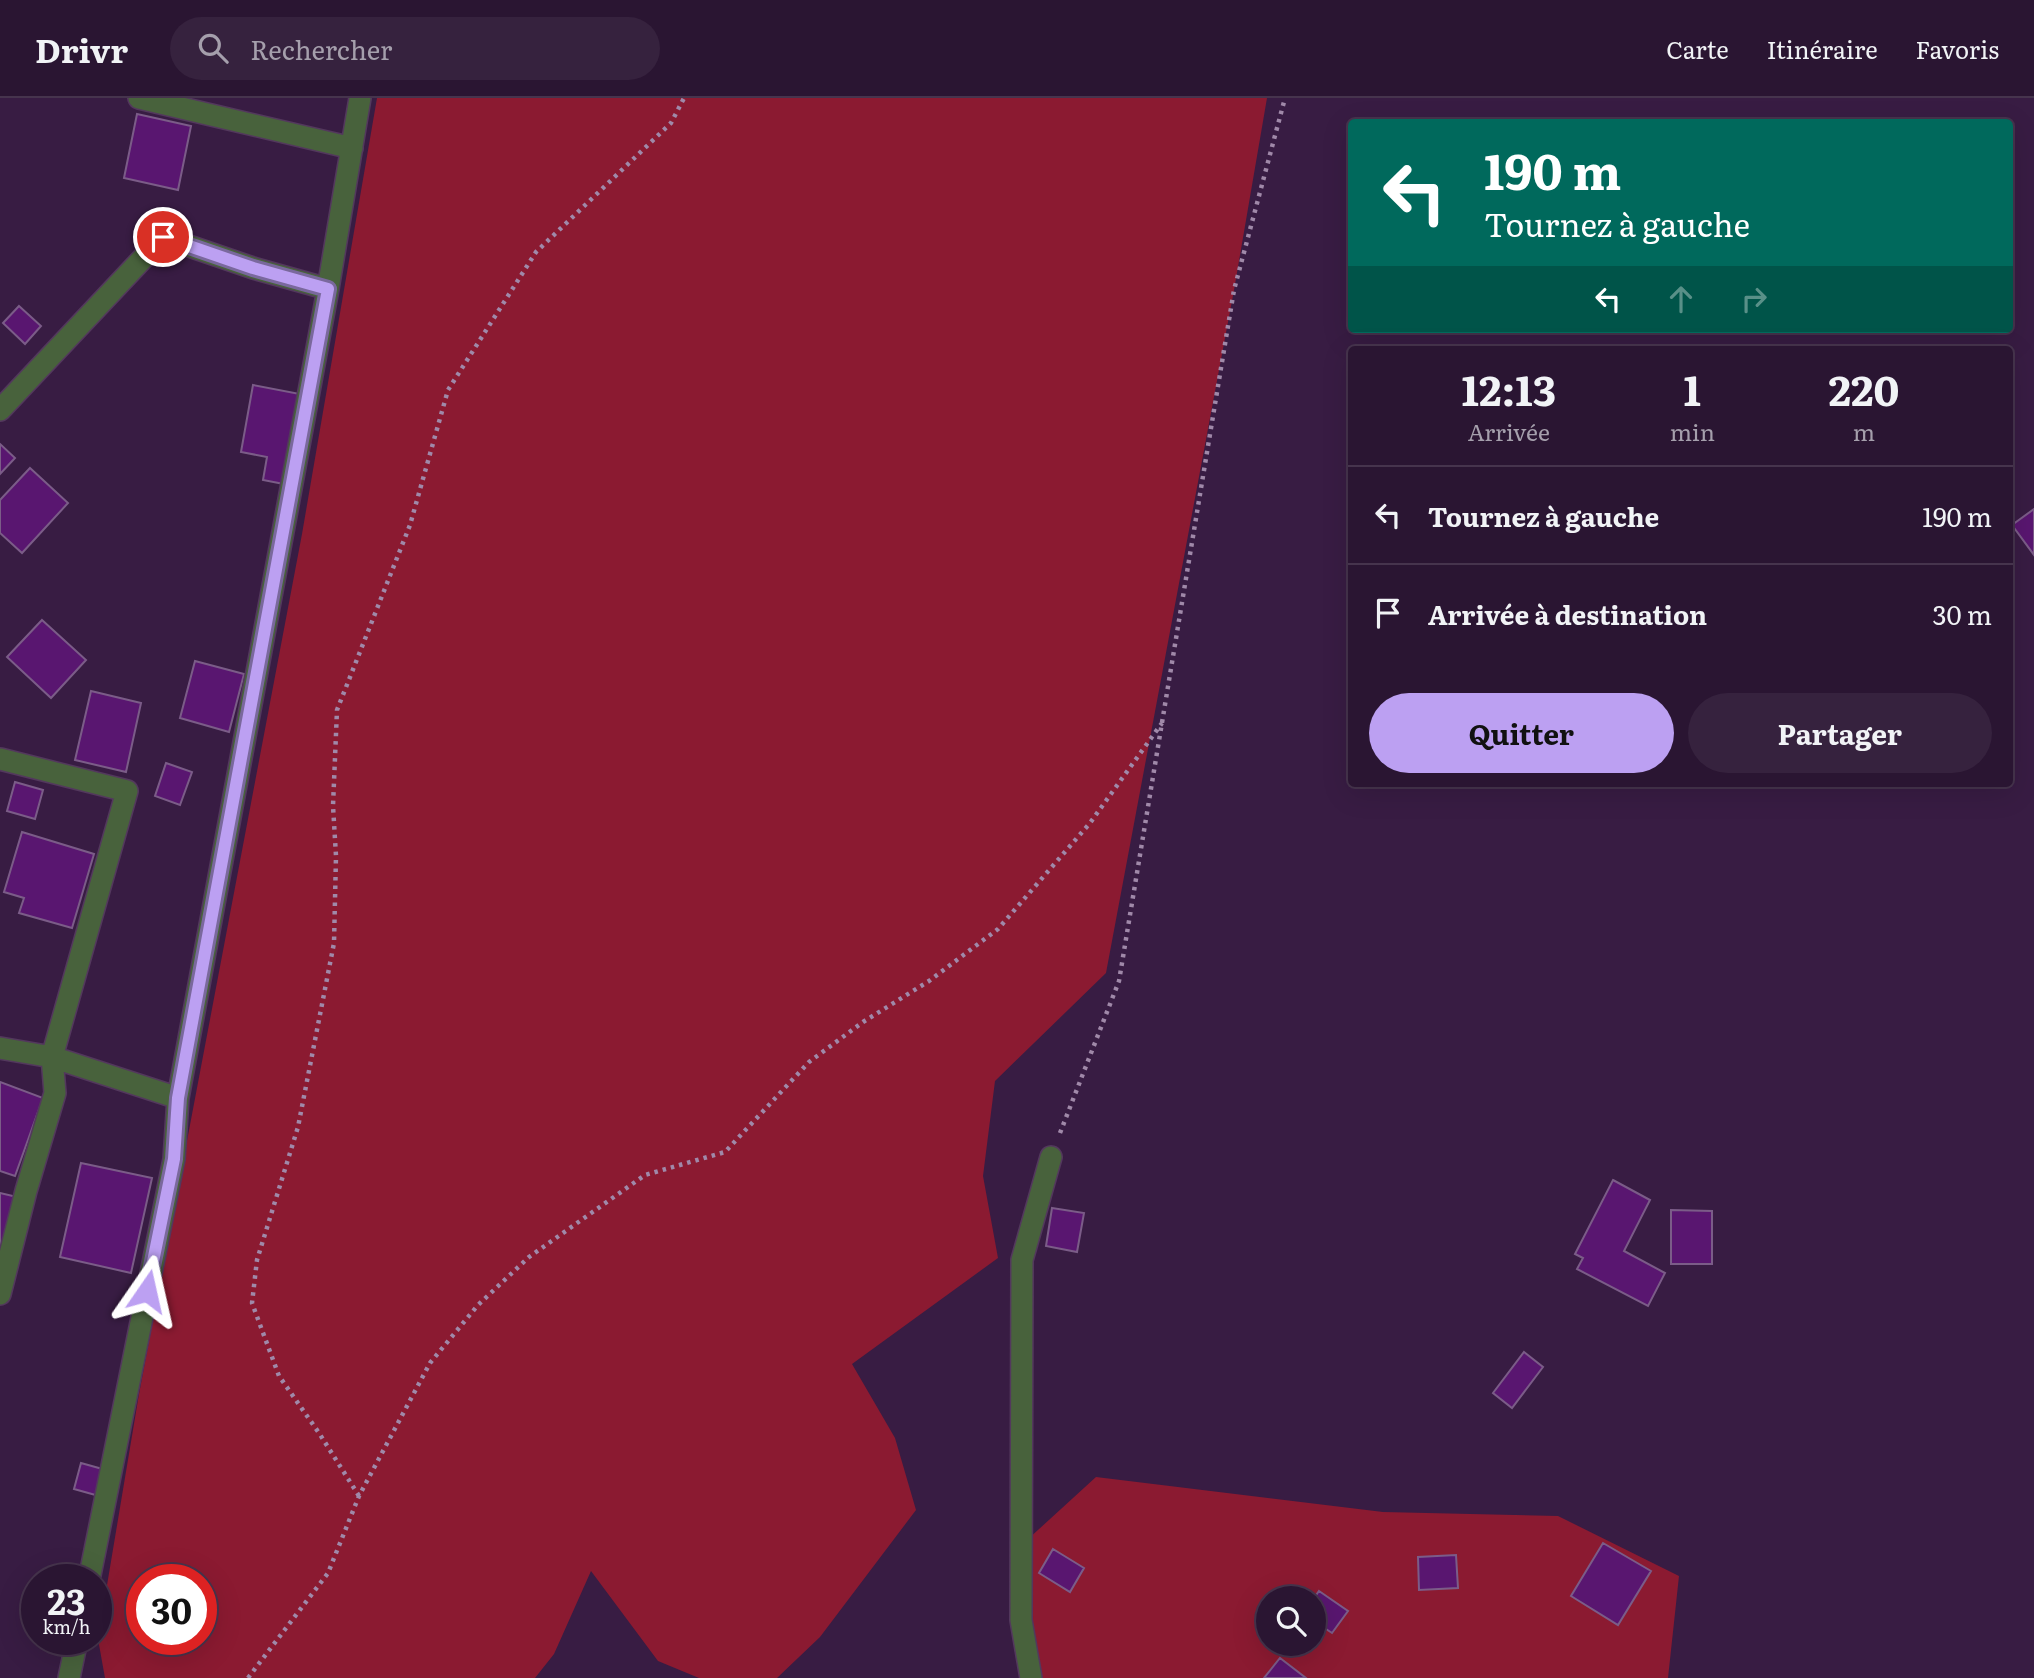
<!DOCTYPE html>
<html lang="fr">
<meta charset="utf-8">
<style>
body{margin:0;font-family:Literata,serif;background:#36223e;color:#f1f3f6;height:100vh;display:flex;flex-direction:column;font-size:26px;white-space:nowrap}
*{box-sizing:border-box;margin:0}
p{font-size:23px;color:#a59fac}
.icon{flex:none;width:38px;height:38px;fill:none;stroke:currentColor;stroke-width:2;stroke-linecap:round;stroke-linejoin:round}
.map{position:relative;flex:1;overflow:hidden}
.sheet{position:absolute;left:1348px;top:248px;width:665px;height:441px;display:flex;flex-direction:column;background:#2a1532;border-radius:7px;box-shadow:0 7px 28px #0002,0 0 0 2px #46344d}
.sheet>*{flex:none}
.top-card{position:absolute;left:1348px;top:21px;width:665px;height:214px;border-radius:7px;box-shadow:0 7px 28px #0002,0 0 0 2px #46344d;background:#00695c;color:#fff;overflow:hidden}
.buttons{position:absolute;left:1256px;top:1488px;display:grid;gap:14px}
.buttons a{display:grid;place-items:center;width:70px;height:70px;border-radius:50%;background:#2a1532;box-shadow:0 7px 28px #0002,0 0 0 2px #46344d;font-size:35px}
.speed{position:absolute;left:21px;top:1466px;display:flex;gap:14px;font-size:35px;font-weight:700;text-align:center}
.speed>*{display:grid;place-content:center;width:91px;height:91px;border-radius:50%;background:#2a1532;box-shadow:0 7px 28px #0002,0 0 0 2px #46344d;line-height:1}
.speed small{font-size:18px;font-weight:400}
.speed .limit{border:10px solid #d22;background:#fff;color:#111}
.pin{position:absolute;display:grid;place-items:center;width:60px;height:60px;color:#fff;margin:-30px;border:4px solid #fff;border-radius:50%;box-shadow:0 2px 7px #0007}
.me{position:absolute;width:77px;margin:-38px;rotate:11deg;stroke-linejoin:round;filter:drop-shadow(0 0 5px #0008)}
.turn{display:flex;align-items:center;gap:24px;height:147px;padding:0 21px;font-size:32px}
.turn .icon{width:91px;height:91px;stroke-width:2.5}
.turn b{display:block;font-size:49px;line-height:60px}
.lanes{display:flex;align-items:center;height:66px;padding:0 21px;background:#0003;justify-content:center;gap:35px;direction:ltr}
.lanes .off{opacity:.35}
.eta{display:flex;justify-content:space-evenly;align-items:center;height:119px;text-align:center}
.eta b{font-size:42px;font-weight:700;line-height:49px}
.button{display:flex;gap:14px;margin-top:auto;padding:14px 21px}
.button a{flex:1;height:80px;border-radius:42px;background:#bca0f2;color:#111;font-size:28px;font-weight:700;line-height:80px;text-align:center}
.button a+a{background:#36223e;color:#f1f3f6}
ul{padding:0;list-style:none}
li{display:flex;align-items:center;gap:21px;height:98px;padding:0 21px;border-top:2px solid #46344d}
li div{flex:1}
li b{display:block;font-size:26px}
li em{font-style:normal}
header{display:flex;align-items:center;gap:42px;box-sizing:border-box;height:98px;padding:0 35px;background:#2a1532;border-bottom:2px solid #46344d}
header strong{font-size:33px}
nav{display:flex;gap:38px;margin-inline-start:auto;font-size:24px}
.search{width:490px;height:63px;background:#36223e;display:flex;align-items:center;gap:18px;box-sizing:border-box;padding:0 24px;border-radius:38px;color:#a59fac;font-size:26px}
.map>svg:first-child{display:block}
.green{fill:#8b1a31;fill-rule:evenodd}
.building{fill:#591670;stroke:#7b5c88;stroke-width:2}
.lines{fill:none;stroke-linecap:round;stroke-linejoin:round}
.minor-casing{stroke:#53385d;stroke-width:24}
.path{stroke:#a089a9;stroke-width:4.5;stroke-dasharray:3.5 5;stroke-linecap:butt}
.minor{stroke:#48623c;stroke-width:21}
.route-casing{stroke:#7a689d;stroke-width:18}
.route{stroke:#bca0f2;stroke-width:12}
</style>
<header>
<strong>Drivr</strong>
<div class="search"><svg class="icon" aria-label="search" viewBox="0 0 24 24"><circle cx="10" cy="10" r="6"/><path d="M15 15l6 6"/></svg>Rechercher</div>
<nav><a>Carte</a><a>Itinéraire</a><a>Favoris</a></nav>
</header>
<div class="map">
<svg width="2034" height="1580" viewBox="0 0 2034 1580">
<rect width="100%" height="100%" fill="#381c43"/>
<path class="green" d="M377,0H1267L1234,192L1106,875L995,983L983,1078L998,1160L852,1266L895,1340L916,1412L820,1539L777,1580H699L658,1563L591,1473L554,1556L535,1580H105L98,1541L139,1296L302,436ZM142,1482H201V1542H142Z
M1096,1379L1383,1414L1558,1418L1679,1478L1668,1580H1021L1015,1453ZM1269,1500H1314V1545H1269Z"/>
<path class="building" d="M137,16L191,28L178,92L124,80Z
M19,208L41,228L25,246L3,225Z
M253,287L305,297L289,387L263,382L267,359L241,354Z
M0,346L15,360L0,376Z
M30,370L68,405L22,455L0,435V402Z
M2034,411V457L2012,427Z
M42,522L86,562L51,600L7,559Z
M195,563L244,576L229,634L180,620Z
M91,593L141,605L126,674L75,662Z
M166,665L192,674L180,707L155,698Z
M15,684L43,692L35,721L7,713Z
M22,734L94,756L72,830L19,815L24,800L4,794Z
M0,984L43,1000L15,1078L0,1073Z
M81,1065L152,1080L131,1175L60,1159Z
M1613,1082L1650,1102L1624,1153L1665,1175L1648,1208L1577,1171L1583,1160L1575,1156Z
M0,1095L17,1099L0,1177Z
M1052,1110L1084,1115L1077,1154L1046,1148Z
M1671,1112L1712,1113V1166H1671Z
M1524,1254L1543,1269L1512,1310L1493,1295Z
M81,1365L106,1372L99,1398L74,1391Z
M1603,1445L1651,1473L1618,1527L1571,1498Z
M1053,1451L1084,1470L1070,1494L1039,1475Z
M1456,1457L1458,1490L1419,1492L1418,1459Z
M1319,1493L1348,1513L1332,1535L1314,1523V1500Z
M1280,1560L1306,1580H1264Z"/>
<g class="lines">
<g class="minor-casing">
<path id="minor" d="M139,0L352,50
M0,312L163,139L253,170L328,191
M0,661L127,693L52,959L55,995L26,1093L0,1196
M0,950L52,959L178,1000
M89,1482L174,1061L178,1000L328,191L360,0
M69,1580L77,1542
M1031,1580L1021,1522L1022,1162L1051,1059"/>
</g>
<path class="path" d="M1060,1035L1119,883L1234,192L1285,0
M359,1398L319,1335L279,1278L252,1205L257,1162L298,1029L334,845L336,758L333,708L337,612L410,427L448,292L536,154L671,25L684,0
M248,1580L328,1475L359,1398L430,1265L478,1207L529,1159L645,1077L725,1054L809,964L863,924L929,883L998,831L1090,725L1162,625"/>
<use href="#minor" class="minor"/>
</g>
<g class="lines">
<g class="route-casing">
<path id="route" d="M147,1193L174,1061L178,1000L328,191L253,170L163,139"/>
</g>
<use href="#route" class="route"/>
</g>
</svg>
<div class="buttons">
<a><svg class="icon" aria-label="search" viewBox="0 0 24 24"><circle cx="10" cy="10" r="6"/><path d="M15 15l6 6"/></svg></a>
</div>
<div class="speed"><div>23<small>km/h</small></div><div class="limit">30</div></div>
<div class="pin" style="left:163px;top:139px;background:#d93025"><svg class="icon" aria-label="arrive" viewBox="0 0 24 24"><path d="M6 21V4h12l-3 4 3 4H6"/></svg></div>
<svg class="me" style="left:147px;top:1193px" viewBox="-20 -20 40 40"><path d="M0-17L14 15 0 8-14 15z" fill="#bca0f2" stroke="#fff" stroke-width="4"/></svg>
<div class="top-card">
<div class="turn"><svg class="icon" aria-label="left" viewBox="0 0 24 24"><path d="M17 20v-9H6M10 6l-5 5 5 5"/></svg><div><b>190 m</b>Tournez à gauche</div></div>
<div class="lanes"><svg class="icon" aria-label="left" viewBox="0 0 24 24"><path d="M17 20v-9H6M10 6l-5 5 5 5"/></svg><svg class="icon off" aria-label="ahead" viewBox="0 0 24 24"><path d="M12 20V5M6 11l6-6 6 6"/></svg><svg class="icon off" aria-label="right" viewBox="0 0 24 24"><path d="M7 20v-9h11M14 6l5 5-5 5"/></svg></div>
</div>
<section class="sheet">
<div class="eta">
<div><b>12:13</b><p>Arrivée</p></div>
<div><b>1</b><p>min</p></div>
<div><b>220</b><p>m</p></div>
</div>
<ul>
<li><svg class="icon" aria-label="left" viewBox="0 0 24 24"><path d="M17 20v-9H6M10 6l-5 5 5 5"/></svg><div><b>Tournez à gauche</b></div><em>190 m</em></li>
<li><svg class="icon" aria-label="arrive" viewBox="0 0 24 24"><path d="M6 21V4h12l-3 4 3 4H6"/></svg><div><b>Arrivée à destination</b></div><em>30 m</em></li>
</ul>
<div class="button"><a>Quitter</a><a>Partager</a></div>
</section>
</div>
